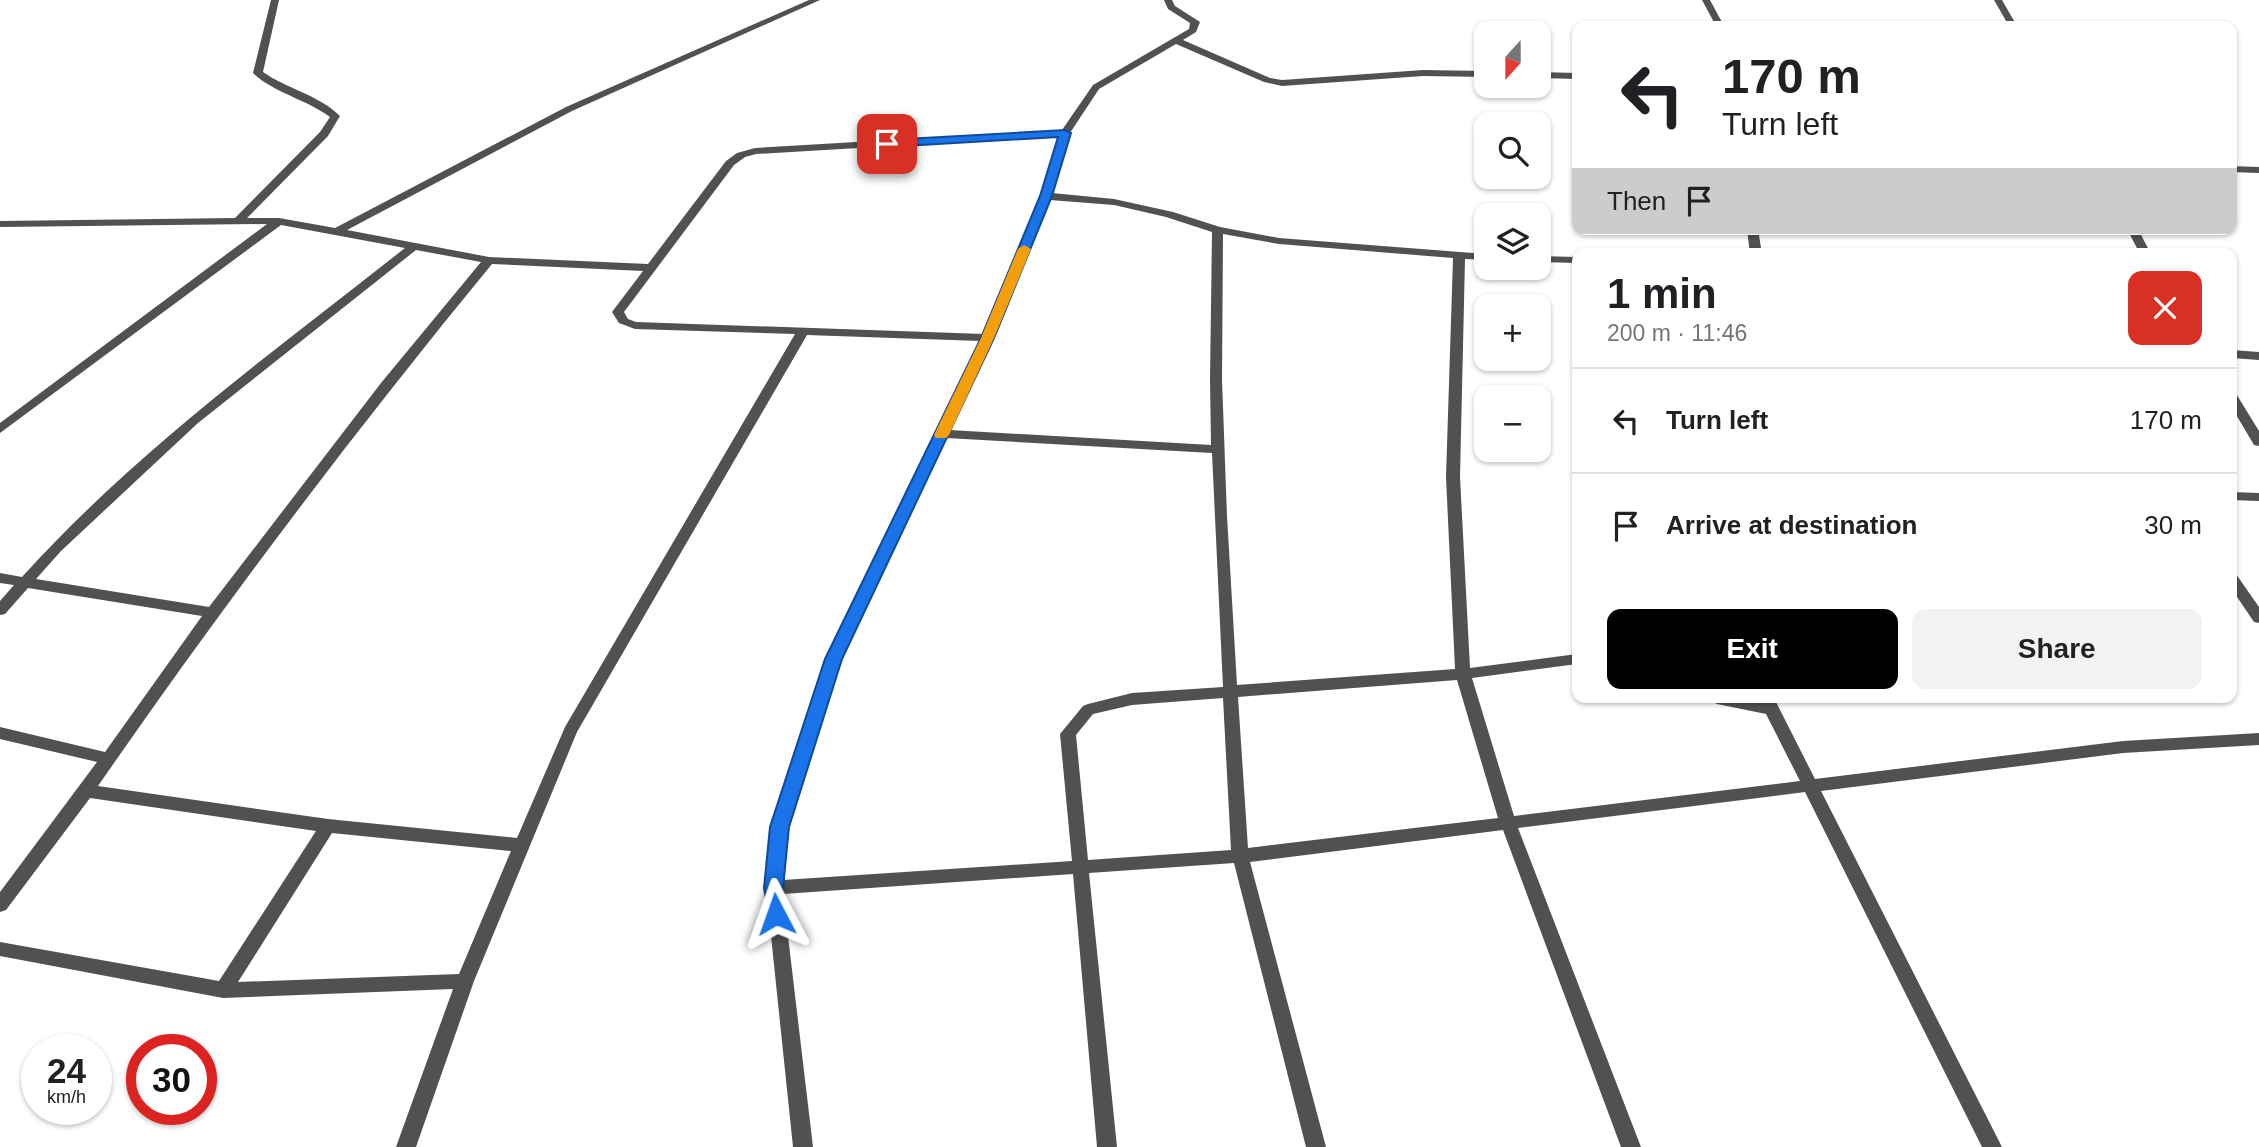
<!DOCTYPE html>
<meta charset="utf-8">
<style>
body{margin:0;font-family:Arial,sans-serif;background:#f2f2f2;color:#202124;height:100vh;display:flex;flex-direction:column;font-size:26px;white-space:nowrap}
*{box-sizing:border-box;margin:0}
p{font-size:23px;color:#757577}
.icon{flex:none;width:38px;height:38px;fill:none;stroke:currentColor;stroke-width:2;stroke-linecap:round;stroke-linejoin:round}
.map{position:relative;flex:1;overflow:hidden}
.panel{position:absolute;left:1572px;top:248px;width:665px;height:455px;display:flex;flex-direction:column;background:#fff;border-radius:14px;box-shadow:0 2px 5px #0004}
.panel>*{flex:none}
.hud{position:absolute;left:1572px;top:21px;width:665px;height:214px;border-radius:14px;box-shadow:0 2px 5px #0004;background:#fff;color:#202124;overflow:hidden}
.needle{width:46px;rotate:201deg}
.fabs{position:absolute;left:1474px;top:21px;display:grid;gap:14px}
.fabs a{display:grid;place-items:center;width:77px;height:77px;border-radius:14px;background:#fff;box-shadow:0 2px 5px #0004;font-size:35px}
.speed{position:absolute;left:21px;top:1034px;display:flex;gap:14px;font-size:35px;font-weight:700;text-align:center}
.speed>*{display:grid;place-content:center;width:91px;height:91px;border-radius:50%;background:#fff;box-shadow:0 2px 5px #0004;line-height:1}
.speed small{font-size:18px;font-weight:400}
.speed .limit{border:10px solid #d22;background:#fff;color:#111}
.pin{position:absolute;display:grid;place-items:center;width:60px;height:60px;color:#fff;margin:-30px;border-radius:14px;box-shadow:0 4px 10px #0006}
.me{position:absolute;width:77px;margin:-38px;rotate:356deg;stroke-linejoin:round;filter:drop-shadow(0 0 5px #0008)}
.turn{display:flex;align-items:center;gap:24px;height:147px;padding:0 35px;font-size:32px}
.turn .icon{width:91px;height:91px;stroke-width:2.5}
.turn b{display:block;font-size:49px;line-height:60px}
.then{display:flex;align-items:center;height:66px;padding:0 35px;background:#0003;gap:14px;font-size:26px}
.round{display:grid;place-items:center;flex:none;width:74px;height:74px;border-radius:14px;background:#f2f2f2}
.headline{display:flex;align-items:center;justify-content:space-between;height:119px;padding:0 35px}
h1{font-size:42px;font-weight:700;line-height:52px}
.button{display:flex;gap:14px;margin-top:auto;padding:14px 35px}
.button a{flex:1;height:80px;border-radius:14px;background:#000;color:#fff;font-size:28px;font-weight:700;line-height:80px;text-align:center}
.button a+a{background:#f2f2f2;color:#202124}
ul{padding:0;list-style:none}
li{display:flex;align-items:center;gap:21px;height:105px;padding:0 35px;border-top:2px solid #e0e0e0}
li div{flex:1}
li b{display:block;font-size:26px}
li em{font-style:normal}
.map>svg:first-child{display:block}
.lines{fill:none;stroke-linecap:round;stroke-linejoin:round}
.street{fill:#515151;fill-rule:evenodd}
.route{fill:#1a73e8;stroke:#114b97;stroke-width:2}
.slow{fill:#f59e0b}
</style>
<div class="map">
<svg width="2259" height="1147" viewBox="0 0 2259 1147">
<rect width="100%" height="100%" fill="#fff"/>
<g class="lines">
<path class="street" d="M271,0H279L263,72C287,89 319,95 340,116L328,136L247,218H279L335,228L566,107L809,0H820L572,111L347,230L489,257L648,264L726,161L737,153L755,148L1062,130L1093,85L1189,29L1190,23L1168,9L1164,0H1172L1175,6L1200,22L1196,32L1183,40L1270,78L1282,80L1423,70L1486,71V77L1423,76L1282,86L1264,82L1176,44L1099,89L1070,133L1052,193L1114,199L1173,212L1220,227L1279,238L1486,254V260L1465,259L1460,477L1470,668L1577,654V664L1472,678L1514,816L1800,781L1766,714L1717,704L1712,702L1710,698H1746L1760,701L1759,698H1774L1815,779L2123,741L2259,733V745L2123,753L1821,791L2002,1147H1982L1805,792L1518,828L1641,1147H1621L1503,830L1250,862L1326,1147H1306L1234,863L1089,873L1117,1147H1097L1073,874L783,894L813,1147H793L766,888L771,827L826,659L980,341L807,335L577,732L474,981L416,1147H396L453,989L223,998L0,956V942L219,981L316,831L90,798L6,910L0,912V892L97,762L0,739V727L105,752L202,616L28,588L5,614L0,615V601L14,585L0,583V573L22,577C135,452 273,352 405,248L281,225L0,433V423L267,224L0,227V221L235,218L320,132L330,117C306,99 274,93 253,73ZM1059,136L1041,196L984,334L636,322L628,319L624,312L734,165L745,157L756,154ZM1050,200L1114,205L1166,217L1212,232L1210,380L1211,445L950,430L994,338ZM1223,234L1279,244L1453,258L1446,477L1455,669L1237,685L1227,516L1222,380ZM416,250L481,262L381,383L209,607L36,579L61,551L198,423ZM492,264L643,271L612,312L619,323L635,329L795,334L565,727L517,838L328,819L98,786C222,607 353,433 492,264ZM946,438L1212,453L1223,687L1132,693L1088,704L1083,706L1060,734L1072,861L783,880L787,827L840,659ZM1457,680L1498,818L1248,848L1238,697ZM1223,698L1231,850L1088,860L1076,735L1093,714L1132,705ZM332,833L511,851L459,974L238,982Z
M1702,0H1710L1724,26H1716Z
M1994,0H2002L2017,26H2009Z
M1538,72L1577,73V79L1538,78Z
M2231,166L2259,167V173L2231,172Z
M1747,229H1758L1762,254H1750Z
M2127,229H2138L2151,254H2140Z
M1538,256L1577,257V263L1538,262Z
M2231,350L2259,352V360L2231,358Z
M2231,391L2235,392L2259,431V446L2254,445L2231,406Z
M2231,492L2259,493V501L2231,500Z
M2231,572L2236,574L2259,607V623L2254,622L2231,588Z"/>
</g>
<path class="route" d="M1065,130L1071,133L1052,196L994,338L842,659L789,827L783,888L786,914L783,920L776,923L770,920L764,888L770,827L825,659L981,338L1040,196L1058,137L887,147L881,144L887,140Z"/>
<path class="slow" d="M1024,245L1031,249L994,338L949,435L946,438H936L934,435L981,338L1018,249Z"/>
</svg>
<div class="fabs">
<a><svg class="needle" viewBox="-14 -14 28 28"><path d="M0-13l5 13h-10z" fill="#e53935"/><path d="M0 13l5-13h-10z" fill="#757577"/></svg></a>
<a><svg class="icon" aria-label="search" viewBox="0 0 24 24"><circle cx="10" cy="10" r="6"/><path d="M15 15l6 6"/></svg></a>
<a><svg class="icon" aria-label="layers" viewBox="0 0 24 24"><path d="M12 4l9 5-9 5-9-5zM3 14l9 5 9-5"/></svg></a>
<a>+</a>
<a>−</a>
</div>
<div class="speed"><div>24<small>km/h</small></div><div class="limit">30</div></div>
<div class="pin" style="left:887px;top:144px;background:#d93025"><svg class="icon" aria-label="arrive" viewBox="0 0 24 24"><path d="M6 21V4h12l-3 4 3 4H6"/></svg></div>
<svg class="me" style="left:776px;top:914px" viewBox="-20 -20 40 40"><path d="M0-17L14 15 0 8-14 15z" fill="#1a73e8" stroke="#fff" stroke-width="4"/></svg>
<div class="hud">
<div class="turn"><svg class="icon" aria-label="left" viewBox="0 0 24 24"><path d="M17 20v-9H6M10 6l-5 5 5 5"/></svg><div><b>170 m</b>Turn left</div></div>
<div class="then">Then<svg class="icon" aria-label="arrive" viewBox="0 0 24 24"><path d="M6 21V4h12l-3 4 3 4H6"/></svg></div>
</div>
<section class="panel">
<div class="headline"><div><h1>1 min</h1><p>200 m · 11:46</p></div><a class="round" style="background:#d93025;color:#fff"><svg class="icon" aria-label="close" viewBox="0 0 24 24"><path d="M6 6l12 12M18 6L6 18"/></svg></a></div>
<ul>
<li><svg class="icon" aria-label="left" viewBox="0 0 24 24"><path d="M17 20v-9H6M10 6l-5 5 5 5"/></svg><div><b>Turn left</b></div><em>170 m</em></li>
<li><svg class="icon" aria-label="arrive" viewBox="0 0 24 24"><path d="M6 21V4h12l-3 4 3 4H6"/></svg><div><b>Arrive at destination</b></div><em>30 m</em></li>
</ul>
<div class="button"><a>Exit</a><a>Share</a></div>
</section>
</div>
